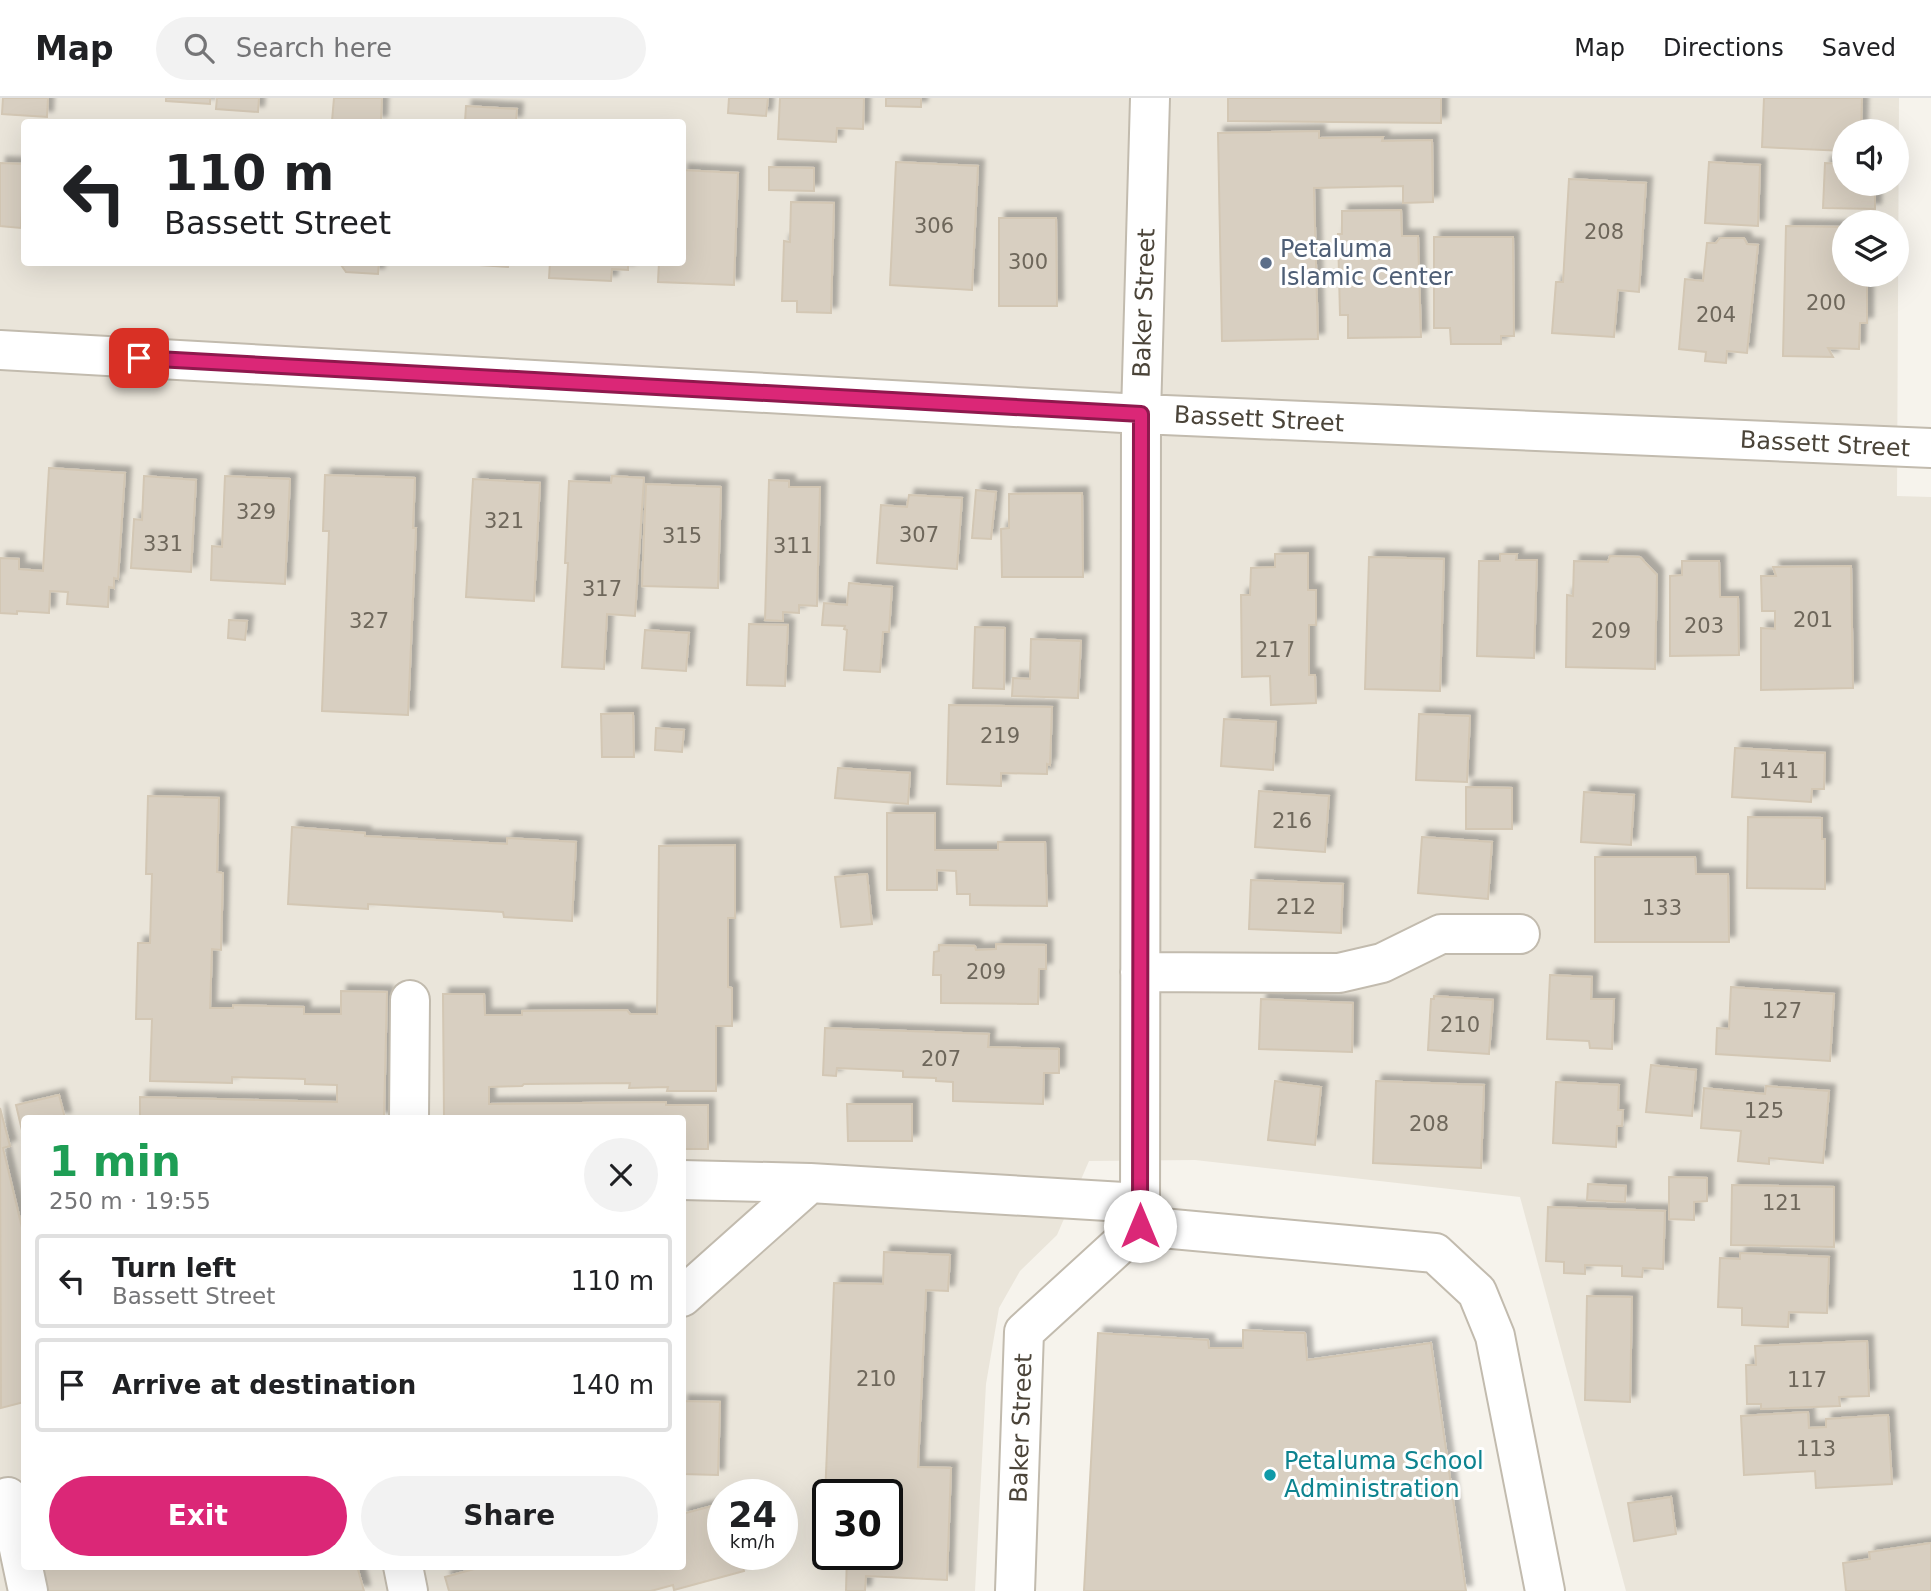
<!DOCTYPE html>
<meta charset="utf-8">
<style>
body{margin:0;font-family:"DejaVu Sans",sans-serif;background:#f2f2f2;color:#202124;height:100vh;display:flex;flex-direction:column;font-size:26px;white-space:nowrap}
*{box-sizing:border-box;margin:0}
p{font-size:23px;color:#757577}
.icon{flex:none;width:38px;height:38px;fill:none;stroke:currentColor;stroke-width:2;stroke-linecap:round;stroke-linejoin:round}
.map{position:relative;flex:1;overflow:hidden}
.drawer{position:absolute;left:21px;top:1017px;width:665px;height:455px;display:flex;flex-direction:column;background:#fff;border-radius:7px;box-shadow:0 7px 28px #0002}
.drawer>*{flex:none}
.banner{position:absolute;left:21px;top:21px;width:665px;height:147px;border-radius:7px;box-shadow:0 7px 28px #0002;background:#fff;color:#202124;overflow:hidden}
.fabs{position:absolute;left:1832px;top:21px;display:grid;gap:14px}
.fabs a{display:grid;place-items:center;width:77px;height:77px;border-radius:50%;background:#fff;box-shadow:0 7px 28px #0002;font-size:35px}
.speed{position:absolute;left:707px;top:1381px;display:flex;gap:14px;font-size:35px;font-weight:700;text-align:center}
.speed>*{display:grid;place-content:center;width:91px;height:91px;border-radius:50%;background:#fff;box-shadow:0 7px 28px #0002;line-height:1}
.speed small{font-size:18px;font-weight:400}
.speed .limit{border:4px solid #111;border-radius:10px;background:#fff;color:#111}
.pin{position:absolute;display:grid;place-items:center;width:60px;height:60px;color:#fff;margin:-30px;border-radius:14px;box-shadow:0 4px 10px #0006}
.me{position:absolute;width:77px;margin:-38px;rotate:0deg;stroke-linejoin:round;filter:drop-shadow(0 0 5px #0008)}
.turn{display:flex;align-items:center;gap:24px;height:147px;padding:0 28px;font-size:32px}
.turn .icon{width:91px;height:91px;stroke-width:2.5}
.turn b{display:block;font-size:49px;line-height:60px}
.round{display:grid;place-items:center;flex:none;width:74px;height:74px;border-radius:37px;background:#f2f2f2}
.head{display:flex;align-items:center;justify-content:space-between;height:119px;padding:0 28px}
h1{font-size:42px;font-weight:800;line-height:52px;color:#1e9e55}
.button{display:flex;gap:14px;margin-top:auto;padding:14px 28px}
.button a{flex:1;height:80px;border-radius:42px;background:#db2777;color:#fff;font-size:28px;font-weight:800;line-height:80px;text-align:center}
.button a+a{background:#f2f2f2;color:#202124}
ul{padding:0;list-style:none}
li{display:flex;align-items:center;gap:21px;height:94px;margin:0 14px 10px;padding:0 14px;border:4px solid #e0e0e0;border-radius:7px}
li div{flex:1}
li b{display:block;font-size:26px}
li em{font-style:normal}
header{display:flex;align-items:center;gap:42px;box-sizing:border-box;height:98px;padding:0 35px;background:#fff;border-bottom:2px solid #e0e0e0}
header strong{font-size:33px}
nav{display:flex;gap:38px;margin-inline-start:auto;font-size:24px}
.search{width:490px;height:63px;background:#f2f2f2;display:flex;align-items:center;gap:18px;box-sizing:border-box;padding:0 24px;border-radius:38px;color:#757577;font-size:26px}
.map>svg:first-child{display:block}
.residential{fill:#eae5da;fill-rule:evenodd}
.building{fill:#d8cfc1;stroke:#d3c7b4;stroke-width:2;filter:url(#shadow)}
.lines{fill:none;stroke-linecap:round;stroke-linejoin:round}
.minor-casing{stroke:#c2bbae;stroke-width:42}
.minor{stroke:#fff;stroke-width:38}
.route-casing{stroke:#8e194d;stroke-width:18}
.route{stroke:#db2777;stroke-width:12}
.service-dot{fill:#5c6f8a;stroke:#fff;stroke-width:2.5}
.culture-dot{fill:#0f9aa8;stroke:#fff;stroke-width:2.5}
.labels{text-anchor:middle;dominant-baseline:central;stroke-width:6;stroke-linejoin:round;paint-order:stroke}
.number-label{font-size:21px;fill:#6e675b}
.service-label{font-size:24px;fill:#4e5e75;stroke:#fff;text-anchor:start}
.street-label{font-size:24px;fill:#4b4439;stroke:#fff}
.culture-label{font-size:24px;fill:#0d838f;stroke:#fff;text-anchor:start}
</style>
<header>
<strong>Map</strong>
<div class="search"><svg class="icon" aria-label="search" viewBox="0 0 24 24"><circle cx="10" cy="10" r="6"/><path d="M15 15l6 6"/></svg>Search here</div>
<nav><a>Map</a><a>Directions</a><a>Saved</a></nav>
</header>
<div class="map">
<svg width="1931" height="1493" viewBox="0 0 1931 1493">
<defs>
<filter id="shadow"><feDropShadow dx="6" dy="-6" stdDeviation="2" flood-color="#0004"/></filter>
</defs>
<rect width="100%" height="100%" fill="#f6f3ec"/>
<path class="residential" d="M0,0H1899L1897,398L1931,399V1493H1626L1520,1099L1195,1062L1089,1063L1057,1137L1020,1173L999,1210L986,1286L975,1493H0ZM24,24H682V164H24ZM1844,33H1897V86H1844ZM1844,124H1897V177H1844ZM24,1020H682V1468H24ZM723,1396H782V1456H723ZM828,1396H887V1456H828Z"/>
<path class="building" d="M3,0H48L47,19L2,16Z
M166,0H210V6L166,3Z
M217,0H259L258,14L216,11Z
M334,0H382L381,24L332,23Z
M729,0H768L766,18L728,15Z
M780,0H864L863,31L837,30L836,44L778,41Z
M886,0H921V9L886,8Z
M1228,0H1441V25L1228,23Z
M1764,0H1862L1861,33H1844V53L1762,49Z
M466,8L517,11L516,24H465Z
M1319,33V40L1383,39L1382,43L1432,42L1433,104L1403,105V88L1314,90L1318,241L1222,243L1218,35Z
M896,64L978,68L972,192L890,187Z
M1709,64L1760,67L1758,128L1705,125Z
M0,65L24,66L21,130L0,128Z
M1825,65L1844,66V86H1875V111L1823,110Z
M769,69L814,70V93L769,92Z
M682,72L738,75L734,187L658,184L659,164H682Z
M1569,81L1646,85L1639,194L1618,192L1614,239L1552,235L1556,184H1563Z
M791,104L834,105L831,215L797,214V203H782L784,143L790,144Z
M1401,112L1402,138H1418L1421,239L1348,240V217H1340L1338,136H1342V113Z
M999,120H1056L1057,208H999Z
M1786,128L1844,129V177H1862L1861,184H1867V225H1860L1859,251L1828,250L1833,259L1783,258Z
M1434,139H1513L1514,238H1501V246H1451L1450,230H1434Z
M1720,140H1744L1747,146L1758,147L1747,255L1727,253L1726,265L1705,263L1706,254L1679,251L1685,181L1703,183L1707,145H1716Z
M339,164H379L378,176L346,174Z
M434,164H509L508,169Z
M550,164H628V172L612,171L611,183L549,180Z
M49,370L125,375L118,481L114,480V490L109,489L108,509L67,506L68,494L50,493L49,515L17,513V516L0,515V460L19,461V471L43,473Z
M325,377L415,380L413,430H416L408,617L322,613L329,433H323Z
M144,378L196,382L191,474L131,470L134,421L142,422Z
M225,378L290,381L285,486L211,482L212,448L222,449Z
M612,378L644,380L635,518L607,516L604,571L562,569L568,465H565L569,383L611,385Z
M473,381L540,385L534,503L466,499Z
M769,382L789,383V389H820L817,508L799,507V515L783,514V523L765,522Z
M646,386L721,389L718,490L642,488Z
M976,392L996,394L991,441L972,440Z
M1082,395L1083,479H1002L1001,431L1009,430V396Z
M909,397L962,400L957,471L877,465L881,407L907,409Z
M1308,455V492H1316V527H1309V577H1315L1316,605L1271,607L1270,578L1242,579L1241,497H1250L1251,470L1275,469V456Z
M1500,456H1517L1516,462H1537L1534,560L1477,558L1479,463H1500Z
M1610,458L1640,459L1657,477L1655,571L1566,569L1567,497L1573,498L1574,463L1608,464Z
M1369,459L1444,461L1440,593L1365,591Z
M1682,463H1719L1720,499H1738L1739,557L1670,558V478L1682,477Z
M1851,468L1853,590L1761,592V530L1775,531V513H1762L1761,478H1776L1773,469Z
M849,485L892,489L889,534H883L880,574L844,572L847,532L844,531L845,528L822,527L824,505L847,507Z
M229,522L247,523L245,542L228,540Z
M749,526L788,527L785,588L747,587Z
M975,529L1005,530L1004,591L973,590Z
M645,532L689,535L686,573L642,570Z
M1031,541L1081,543L1078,600L1012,598L1013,580L1030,581Z
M949,607L1052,609L1050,667L1047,666V676L1001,675V688L947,686Z
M633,615L634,659H602L601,616Z
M1419,616L1470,618L1467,684L1416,682Z
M1224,621L1276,624L1273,672L1221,668Z
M656,630L684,632L682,654L655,652Z
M1735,650L1825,655L1824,691H1812L1811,704L1732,699Z
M838,670L910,675L908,706L835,700Z
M1466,689L1512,690V731H1466Z
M1259,693L1329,698L1325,754L1255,749Z
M1584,694L1634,697L1631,747L1581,744Z
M148,698L219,700L217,774L223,775L221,852L212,851L210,910H233V907L304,909V916H341V893L387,894L384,1020H140V999L337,1004V987L305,986V981L232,979V985L150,983L152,921H136L138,845H150L152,776H146Z
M887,715H935V752H998V744H1045L1047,808L970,807V796H957L956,773L937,772V792H887Z
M1748,719L1822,720V741H1825V791L1747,790Z
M292,729L365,735V738L507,746V740L576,744L572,823L504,819L503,814L368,806V811L288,806Z
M1422,739L1492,744L1488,801L1418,795Z
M735,747V820H728V889L732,890V928H716V993H667L668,989L629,990L630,985L524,986L522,988L489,989V1006L666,1004V1007H708V1051H682V1020H444L443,896H484L485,917H522V913L627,912L630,916H657L659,748Z
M1595,759H1695L1696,776H1728L1729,844H1595Z
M867,776L872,826L841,829L835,779Z
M1251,782L1343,786L1341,835L1249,831Z
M996,846L1046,847V871H1039L1038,906L941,905V877H933L934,854L939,853V847L975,848L976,852L996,851Z
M1550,877L1592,879L1591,901H1614L1612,951L1590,950L1589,943L1547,941Z
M1731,889L1834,896L1830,963L1716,956L1717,930L1729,931Z
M1434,898L1493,902L1489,956L1428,952L1431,901H1434Z
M1261,901L1353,905L1352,954L1259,951Z
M825,930L989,936L988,949L1059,951V975H1044L1043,1006L953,1003V984L936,983V980L903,979V973L837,970L836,978L823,977Z
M1651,967L1696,972L1692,1018L1646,1014Z
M1275,983L1321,989L1315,1047L1268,1042Z
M1376,983L1484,987L1481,1070L1373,1065Z
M1556,984L1619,987L1618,1012H1623L1622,1028H1617L1616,1049L1553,1045Z
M1766,988L1829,993L1823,1065L1769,1060V1066L1738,1063L1741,1033L1701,1030L1704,990L1765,996Z
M59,997L65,1020H24V1041L16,1007Z
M847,1006H912V1043H848Z
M0,1010L10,1048L3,1050L24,1138V1304L1,1310Z
M1669,1079L1707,1080V1103L1694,1104V1122L1669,1121Z
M1588,1086L1626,1088L1625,1104L1587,1102Z
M1732,1087L1834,1089V1149L1731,1147Z
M1548,1109L1665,1113L1663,1171L1643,1170L1642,1179L1622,1178V1168L1585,1167V1176L1564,1175V1164L1546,1163Z
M884,1154L950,1157L948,1193L926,1192L918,1369L951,1370L947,1482L866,1478L865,1493H846L847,1456H887V1396H828V1423H824L834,1185L883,1186Z
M1740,1155L1829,1159L1827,1215L1789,1214L1788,1229L1742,1227V1210L1718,1209L1720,1160L1740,1161Z
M1587,1198L1632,1199L1630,1304L1585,1302Z
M1243,1232L1305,1235L1307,1262L1431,1245L1466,1493H1084L1098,1235L1208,1242L1209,1250H1243Z
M1867,1243L1869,1298L1839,1299L1840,1308L1761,1311V1306H1747L1746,1267H1756L1755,1248Z
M682,1303L720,1304L718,1377L682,1376Z
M1808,1314L1809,1330L1826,1329V1321L1888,1317L1892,1386L1816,1390L1815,1373L1744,1377L1741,1318Z
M1671,1399L1676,1436L1634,1443L1628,1405Z
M723,1405V1456H740L744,1473L674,1492L673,1487L651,1493H449L445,1479L485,1468H682V1416Z
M1931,1445V1493H1846L1843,1465L1870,1461L1869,1454Z
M34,1468H357L364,1493H40Z"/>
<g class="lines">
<g class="minor-casing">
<path id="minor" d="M0,252L1141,316L1931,350
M1140,874L1339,875L1382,865L1441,836H1520
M409,1020L410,902
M682,1082L810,1085L1140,1105
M1140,1128L1435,1155L1477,1194L1495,1238L1545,1493
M682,1199L810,1085
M8,1399L28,1493
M403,1468L408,1493
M1015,1493L1024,1234L1140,1128L1141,316L1150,0"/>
</g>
<use href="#minor" class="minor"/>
</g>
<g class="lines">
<g class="route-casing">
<path id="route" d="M139,260L1141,316L1140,1128"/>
</g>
<use href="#route" class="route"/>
</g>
<circle class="service-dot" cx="1266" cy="165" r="7"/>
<circle class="culture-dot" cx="1270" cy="1377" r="7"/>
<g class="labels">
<g class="number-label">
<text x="934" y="128">306</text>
<text x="1604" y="134">208</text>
<text x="1028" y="164">300</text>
<text x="1826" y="205">200</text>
<text x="1716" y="217">204</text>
<text x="256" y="414">329</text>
<text x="504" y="423">321</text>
<text x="919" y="437">307</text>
<text x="682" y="438">315</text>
<text x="163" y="446">331</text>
<text x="793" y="448">311</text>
<text x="602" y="491">317</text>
<text x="1813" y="522">201</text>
<text x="369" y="523">327</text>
<text x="1704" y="528">203</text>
<text x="1611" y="533">209</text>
<text x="1275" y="552">217</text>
<text x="1000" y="638">219</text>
<text x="1779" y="673">141</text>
<text x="1292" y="723">216</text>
<text x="1296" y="809">212</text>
<text x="1662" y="810">133</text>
<text x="986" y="874">209</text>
<text x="1782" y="913">127</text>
<text x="1460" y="927">210</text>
<text x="941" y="961">207</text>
<text x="1764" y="1013">125</text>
<text x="1429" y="1026">208</text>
<text x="1782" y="1105">121</text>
<text x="876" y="1281">210</text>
<text x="1807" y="1282">117</text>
<text x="1816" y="1351">113</text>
</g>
<g class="service-label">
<text x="1280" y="151">Petaluma<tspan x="1280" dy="28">Islamic Center</tspan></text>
</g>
<g class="street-label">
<text transform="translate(1144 205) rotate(-88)">Baker Street</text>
<text transform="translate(1259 321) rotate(3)">Bassett Street</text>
<text transform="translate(1825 346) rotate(3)">Bassett Street</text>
<text transform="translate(1021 1330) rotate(-88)">Baker Street</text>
</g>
<g class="culture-label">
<text x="1284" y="1363">Petaluma School<tspan x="1284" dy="28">Administration</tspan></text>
</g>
</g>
</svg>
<div class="fabs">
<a><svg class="icon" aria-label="sound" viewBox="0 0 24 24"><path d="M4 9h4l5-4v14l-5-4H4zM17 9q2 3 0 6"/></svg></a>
<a><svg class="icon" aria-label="layers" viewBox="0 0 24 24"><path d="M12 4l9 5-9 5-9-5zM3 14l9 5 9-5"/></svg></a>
</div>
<div class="speed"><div>24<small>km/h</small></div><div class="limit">30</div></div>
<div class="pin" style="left:139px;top:260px;background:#d93025"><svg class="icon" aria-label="arrive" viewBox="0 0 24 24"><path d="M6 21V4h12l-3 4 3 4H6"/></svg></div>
<svg class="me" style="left:1140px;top:1128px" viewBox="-20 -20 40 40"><circle r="19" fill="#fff"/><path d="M0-13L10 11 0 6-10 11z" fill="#db2777"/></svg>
<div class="banner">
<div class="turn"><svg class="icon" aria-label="left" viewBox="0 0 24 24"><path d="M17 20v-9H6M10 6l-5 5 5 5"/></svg><div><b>110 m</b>Bassett Street</div></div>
</div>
<section class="drawer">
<div class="head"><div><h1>1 min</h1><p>250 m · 19:55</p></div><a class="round"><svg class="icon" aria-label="close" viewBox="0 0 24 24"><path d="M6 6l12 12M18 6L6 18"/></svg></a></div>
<ul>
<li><svg class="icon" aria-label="left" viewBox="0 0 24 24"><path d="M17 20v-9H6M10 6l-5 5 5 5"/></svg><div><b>Turn left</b><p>Bassett Street</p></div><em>110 m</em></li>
<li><svg class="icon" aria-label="arrive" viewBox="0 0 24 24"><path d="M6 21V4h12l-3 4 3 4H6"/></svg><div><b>Arrive at destination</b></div><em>140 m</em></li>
</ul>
<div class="button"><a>Exit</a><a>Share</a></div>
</section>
</div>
